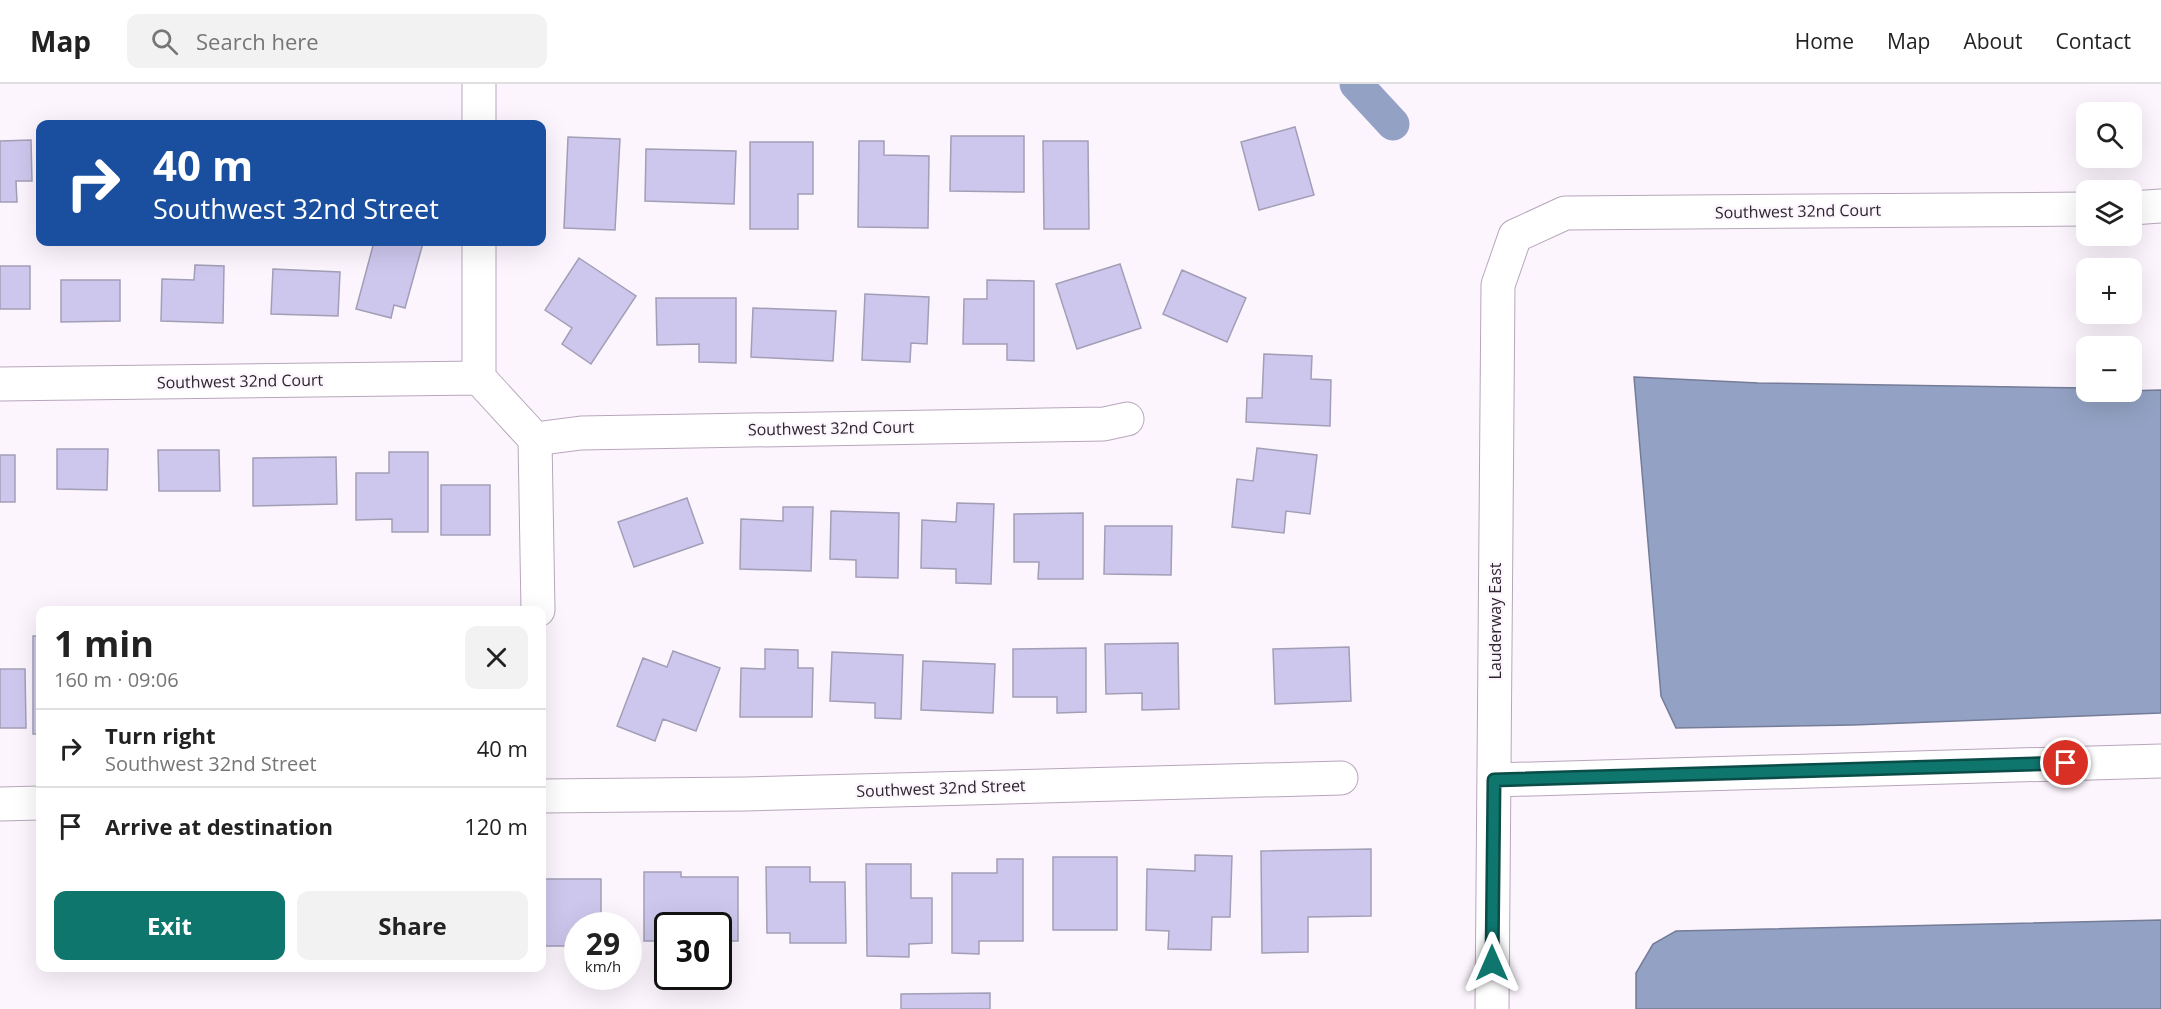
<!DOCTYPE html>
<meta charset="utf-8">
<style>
body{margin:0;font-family:"Open Sans",sans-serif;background:#f2f2f2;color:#222;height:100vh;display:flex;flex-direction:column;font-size:22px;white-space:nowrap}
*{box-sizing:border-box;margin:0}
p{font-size:20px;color:#767676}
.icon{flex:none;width:33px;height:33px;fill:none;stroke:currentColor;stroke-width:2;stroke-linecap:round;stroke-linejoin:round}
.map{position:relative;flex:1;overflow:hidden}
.sheet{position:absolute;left:36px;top:522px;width:510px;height:366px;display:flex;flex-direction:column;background:#fff;border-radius:12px;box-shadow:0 6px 24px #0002}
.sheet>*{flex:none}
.banner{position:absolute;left:36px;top:36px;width:510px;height:126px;border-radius:12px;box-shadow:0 6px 24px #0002;background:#1a4fa0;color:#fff;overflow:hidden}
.tools{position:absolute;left:2076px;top:18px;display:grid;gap:12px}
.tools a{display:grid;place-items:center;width:66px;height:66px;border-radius:12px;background:#fff;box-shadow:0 6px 24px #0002;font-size:30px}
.speed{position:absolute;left:564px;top:828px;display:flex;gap:12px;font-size:30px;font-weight:700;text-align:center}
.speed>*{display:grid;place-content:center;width:78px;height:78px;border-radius:50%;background:#fff;box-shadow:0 6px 24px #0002;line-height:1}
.speed small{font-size:15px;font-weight:400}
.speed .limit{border:3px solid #111;border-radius:9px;background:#fff;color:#111}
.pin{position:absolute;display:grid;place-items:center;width:51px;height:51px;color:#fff;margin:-26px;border:3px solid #fff;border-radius:50%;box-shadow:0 2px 6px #0007}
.me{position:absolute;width:66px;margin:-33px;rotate:0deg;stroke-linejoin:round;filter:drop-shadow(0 0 4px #0008)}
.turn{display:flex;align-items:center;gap:21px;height:126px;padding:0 18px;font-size:27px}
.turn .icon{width:78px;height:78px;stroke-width:2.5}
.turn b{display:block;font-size:42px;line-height:51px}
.round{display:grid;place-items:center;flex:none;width:63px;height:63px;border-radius:12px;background:#f2f2f2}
.summary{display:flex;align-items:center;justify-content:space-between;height:102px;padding:0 18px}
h1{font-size:36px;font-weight:700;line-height:45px}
.button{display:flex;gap:12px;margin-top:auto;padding:12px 18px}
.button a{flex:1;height:69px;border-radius:12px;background:#0f766e;color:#fff;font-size:24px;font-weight:700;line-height:69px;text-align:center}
.button a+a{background:#f2f2f2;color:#222}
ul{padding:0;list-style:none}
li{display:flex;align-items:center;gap:18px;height:78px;padding:0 18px;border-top:2px solid #e0e0e0}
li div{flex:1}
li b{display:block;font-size:22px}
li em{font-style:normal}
header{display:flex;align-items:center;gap:36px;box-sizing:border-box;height:84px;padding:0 30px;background:#fff;border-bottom:2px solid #e0e0e0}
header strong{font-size:28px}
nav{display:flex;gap:33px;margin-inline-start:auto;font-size:21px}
.search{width:420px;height:54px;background:#f2f2f2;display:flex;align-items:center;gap:15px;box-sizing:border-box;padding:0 21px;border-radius:12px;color:#767676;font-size:22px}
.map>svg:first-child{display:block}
.water{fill:#93a2c4;stroke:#747c97;stroke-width:1.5}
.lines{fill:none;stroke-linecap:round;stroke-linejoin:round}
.canal{stroke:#93a2c4;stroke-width:33}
.building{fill:#cdc7ed;stroke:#a29eb6;stroke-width:1.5}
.minor-casing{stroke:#b7a6bb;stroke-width:35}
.minor{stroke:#fff;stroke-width:33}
.route-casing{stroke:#0a4d48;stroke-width:15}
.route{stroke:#0f766e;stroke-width:10}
.labels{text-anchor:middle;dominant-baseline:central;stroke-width:4.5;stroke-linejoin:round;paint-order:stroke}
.street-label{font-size:16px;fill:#2b252d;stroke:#fdf5fe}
</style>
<header>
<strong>Map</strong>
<div class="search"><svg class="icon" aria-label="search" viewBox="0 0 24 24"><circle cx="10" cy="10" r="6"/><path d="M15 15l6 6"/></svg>Search here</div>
<nav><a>Home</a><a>Map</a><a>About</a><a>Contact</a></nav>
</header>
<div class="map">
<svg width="2161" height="925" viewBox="0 0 2161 925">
<rect width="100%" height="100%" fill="#fdf5fe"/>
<path class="water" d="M1634,293L1758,299L2086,304V308L2161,306V629L1853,641L1676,644L1661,612Z
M2161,836V925H1636V889L1653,860L1676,847Z"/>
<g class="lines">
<path class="canal" d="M1356,0L1393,40"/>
</g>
<path class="building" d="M1295,43L1314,111L1259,126L1241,58Z
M951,52H1024V108L950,107Z
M568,53L620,55L615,146L564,144Z
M31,56L32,97H16L17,118H0V57Z
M859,57H884V71L929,72L928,144L858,143Z
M1043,57H1088L1089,145H1044Z
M750,58H813V110H798V145H750Z
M646,65L736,67L734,120L645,117Z
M374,158H416L423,159L405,224L394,221L391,234L356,225Z
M579,174L636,212L591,280L562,260L572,244L545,226Z
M1120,180L1141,244L1077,265L1056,200Z
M195,181L224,182L223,239L161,237L162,195L194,196Z
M0,182H30V225H0Z
M273,185L340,188L338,232L271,230Z
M1182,186L1246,214L1227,258L1163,230Z
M61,196H120V237L61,238Z
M987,196L1034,197V277L1007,276V260H963L964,215H987Z
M865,210L929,213L927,260L911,259L910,278L862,276Z
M656,214H736V279L699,278V260L657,261Z
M753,224L836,227L833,277L751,273Z
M1264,270L1312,272L1311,295L1331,296L1330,342L1246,338L1247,314H1262Z
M1257,364L1317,371L1310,430L1286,427L1284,449L1232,443L1237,395L1253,397Z
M57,365H108L107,406L57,405Z
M158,366H219L220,407H159Z
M389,368H428V448H392V435L356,436V389H389Z
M0,371H15V418H0Z
M336,373L337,420L253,422V374Z
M441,401H490V451H441Z
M687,414L703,459L634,483L618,438Z
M957,419L994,420L991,500L956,499V485L921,484L922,436L956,438Z
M783,423H813L811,487L740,485L741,435L783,437Z
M831,427L899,429L898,494L856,493V476L830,475Z
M1083,429V495H1038L1039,478H1014V430Z
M1105,442H1172L1171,491L1104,490Z
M33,552H40V650H33Z
M1178,559L1179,625L1142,626V609L1106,610L1105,560Z
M1349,563L1351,617L1275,620L1273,565Z
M1086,564V628L1057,629V613H1013V565Z
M765,565L798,566V584H813L812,633H740L741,584L765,585Z
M673,567L720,584L696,647L663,635L655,657L617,642L643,574L667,583Z
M832,568L903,571L901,635L875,634V619L830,617Z
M923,577L995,580L993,629L921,626Z
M0,585H25L26,644H0Z
M1371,765V832L1308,833V868L1262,869L1261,767Z
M1195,771L1232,772L1230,833H1212L1211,866L1168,865L1169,847L1146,846L1147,785L1195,787Z
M1053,773H1117V846H1053Z
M997,775H1023V857H979V870L952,869V789H997Z
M866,780H911V814H932V859L909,860V873L867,872Z
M766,783H810V798H845L846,859H790V849H767Z
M644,788H681V793H738V857H718V842H668V857H644Z
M542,795H601V842H578V862H542Z
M990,909V925H901V910Z"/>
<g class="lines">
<g class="minor-casing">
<path id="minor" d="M479,0V40
M2132,124L2161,122
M479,158V294L535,355L538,526
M0,300L479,294
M535,355L581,349L1104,340L1127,335
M1494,696L2161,677
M542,712L745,710L1341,694
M0,720L40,719
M1492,925L1498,201L1515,152L1565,129L2086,125"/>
</g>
<use href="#minor" class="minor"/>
</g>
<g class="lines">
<g class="route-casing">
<path id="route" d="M1492,879L1494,696L2066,679"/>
</g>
<use href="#route" class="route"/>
</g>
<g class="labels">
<g class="street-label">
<text transform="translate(1798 127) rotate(-1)">Southwest 32nd Court</text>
<text transform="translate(240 297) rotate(-1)">Southwest 32nd Court</text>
<text transform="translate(831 344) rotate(-1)">Southwest 32nd Court</text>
<text transform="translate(1495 537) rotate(-90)">Lauderway East</text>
<text transform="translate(941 704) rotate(-2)">Southwest 32nd Street</text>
</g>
</g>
</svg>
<div class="tools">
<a><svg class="icon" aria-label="search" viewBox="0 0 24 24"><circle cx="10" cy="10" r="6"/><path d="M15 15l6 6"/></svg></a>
<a><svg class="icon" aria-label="layers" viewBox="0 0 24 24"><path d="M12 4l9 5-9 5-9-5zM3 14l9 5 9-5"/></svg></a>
<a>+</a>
<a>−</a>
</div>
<div class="speed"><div>29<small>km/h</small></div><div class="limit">30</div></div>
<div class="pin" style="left:2066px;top:679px;background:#d93025"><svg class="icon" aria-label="arrive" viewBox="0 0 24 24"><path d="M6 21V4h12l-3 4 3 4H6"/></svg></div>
<svg class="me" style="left:1492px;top:879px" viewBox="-20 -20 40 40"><path d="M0-17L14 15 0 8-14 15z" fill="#0f766e" stroke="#fff" stroke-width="4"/></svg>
<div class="banner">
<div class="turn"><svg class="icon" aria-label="right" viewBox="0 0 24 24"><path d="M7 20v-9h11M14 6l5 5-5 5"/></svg><div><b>40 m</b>Southwest 32nd Street</div></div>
</div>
<section class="sheet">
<div class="summary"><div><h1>1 min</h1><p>160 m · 09:06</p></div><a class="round"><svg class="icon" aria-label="close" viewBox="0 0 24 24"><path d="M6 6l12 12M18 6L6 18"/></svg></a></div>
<ul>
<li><svg class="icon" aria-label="right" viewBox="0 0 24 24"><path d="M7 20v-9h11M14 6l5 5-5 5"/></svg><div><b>Turn right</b><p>Southwest 32nd Street</p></div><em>40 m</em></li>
<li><svg class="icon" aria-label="arrive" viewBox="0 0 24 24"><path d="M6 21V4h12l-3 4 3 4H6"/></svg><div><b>Arrive at destination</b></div><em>120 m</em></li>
</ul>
<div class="button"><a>Exit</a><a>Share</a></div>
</section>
</div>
